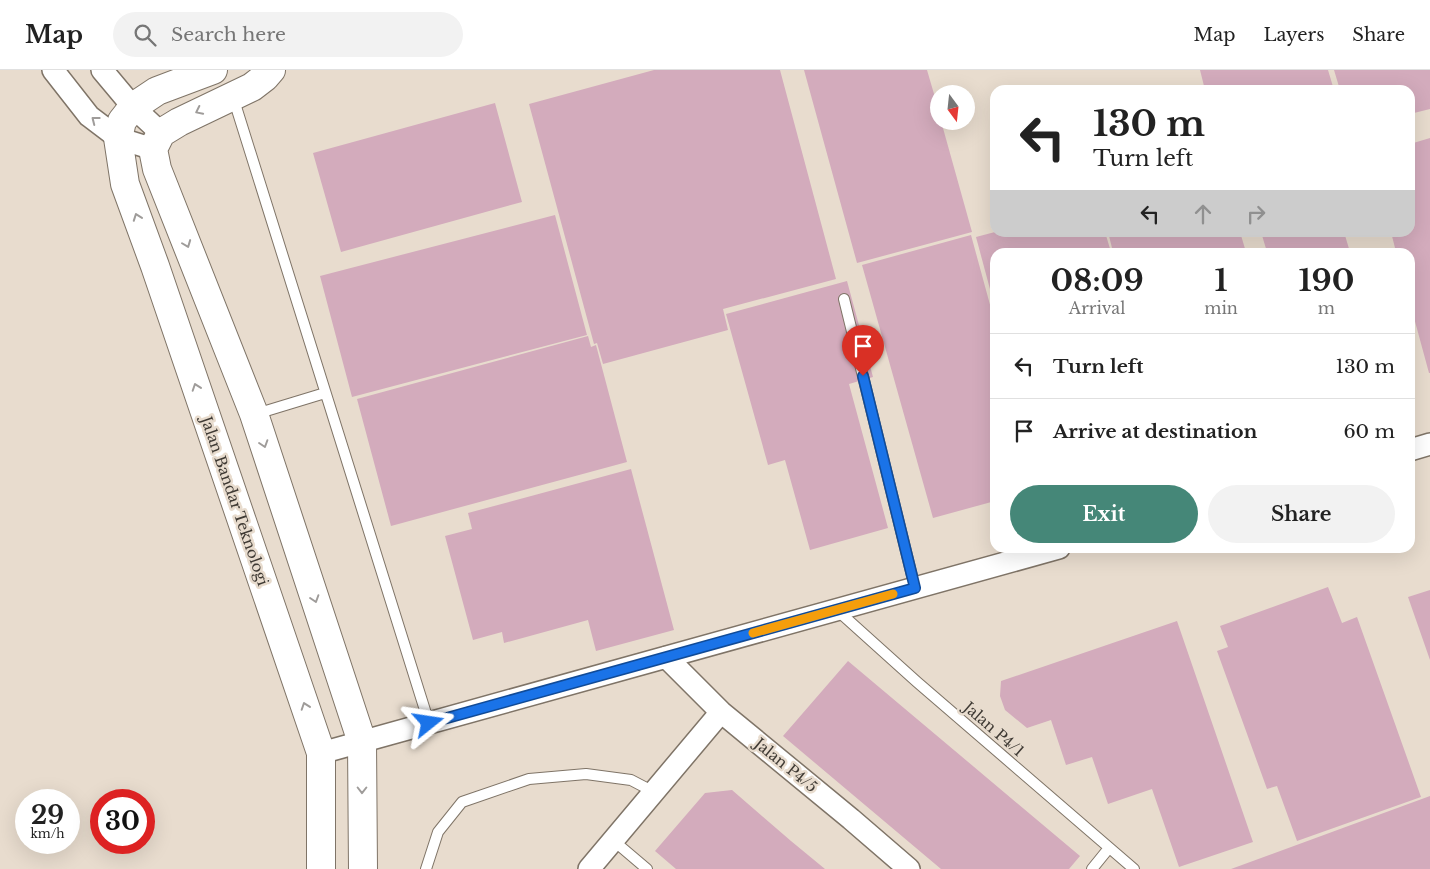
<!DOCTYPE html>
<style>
body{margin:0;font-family:"Libre Baskerville",serif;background:#f2f2f2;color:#222;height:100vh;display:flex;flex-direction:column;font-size:19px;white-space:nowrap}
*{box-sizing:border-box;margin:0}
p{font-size:16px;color:#767676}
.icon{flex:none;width:28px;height:28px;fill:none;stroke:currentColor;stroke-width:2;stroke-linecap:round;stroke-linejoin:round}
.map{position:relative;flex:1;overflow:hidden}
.side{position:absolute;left:990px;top:178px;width:425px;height:305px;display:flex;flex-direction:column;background:#fff;border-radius:15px;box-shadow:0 5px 20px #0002}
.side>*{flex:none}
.guide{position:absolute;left:990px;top:15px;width:425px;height:152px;border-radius:15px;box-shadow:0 5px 20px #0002;background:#fff;color:#222;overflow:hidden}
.needle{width:32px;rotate:165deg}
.tools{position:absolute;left:930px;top:15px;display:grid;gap:10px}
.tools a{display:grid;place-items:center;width:45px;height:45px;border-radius:50%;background:#fff;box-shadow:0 5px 20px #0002;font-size:25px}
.speed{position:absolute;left:15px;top:719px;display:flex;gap:10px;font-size:25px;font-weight:700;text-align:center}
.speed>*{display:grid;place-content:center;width:65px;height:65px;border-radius:50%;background:#fff;box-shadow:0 5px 20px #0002;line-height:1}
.speed small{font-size:12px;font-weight:400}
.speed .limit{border:8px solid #d22;background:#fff;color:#111}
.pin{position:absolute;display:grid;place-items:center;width:42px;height:42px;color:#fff;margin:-51px -21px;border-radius:50% 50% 50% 0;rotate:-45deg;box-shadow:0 0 5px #0007}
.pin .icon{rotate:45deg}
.me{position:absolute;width:55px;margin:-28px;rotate:75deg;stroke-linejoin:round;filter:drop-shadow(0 0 4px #0008)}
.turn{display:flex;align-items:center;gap:18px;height:105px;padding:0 20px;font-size:22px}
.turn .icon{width:65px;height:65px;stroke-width:2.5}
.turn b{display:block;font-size:35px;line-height:42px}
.lanes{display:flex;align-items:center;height:48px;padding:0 20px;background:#0003;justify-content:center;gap:25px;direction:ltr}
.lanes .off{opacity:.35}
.eta{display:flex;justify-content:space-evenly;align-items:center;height:85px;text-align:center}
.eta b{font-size:30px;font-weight:700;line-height:35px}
.cta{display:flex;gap:10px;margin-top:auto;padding:10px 20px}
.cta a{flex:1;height:58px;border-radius:30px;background:#458778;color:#fff;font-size:20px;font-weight:700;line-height:58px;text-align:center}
.cta a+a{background:#f2f2f2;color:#222}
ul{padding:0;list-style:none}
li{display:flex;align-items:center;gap:15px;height:65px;padding:0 20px;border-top:1px solid #e0e0e0}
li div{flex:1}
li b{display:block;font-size:19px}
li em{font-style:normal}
header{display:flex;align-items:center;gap:30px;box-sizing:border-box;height:70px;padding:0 25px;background:#fff;border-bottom:1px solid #e0e0e0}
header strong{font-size:24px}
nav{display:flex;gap:28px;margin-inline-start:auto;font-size:18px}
.search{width:350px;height:45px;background:#f2f2f2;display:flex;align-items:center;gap:12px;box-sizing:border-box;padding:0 18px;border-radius:28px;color:#767676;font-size:19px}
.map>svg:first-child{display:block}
.building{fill:#d3abbc}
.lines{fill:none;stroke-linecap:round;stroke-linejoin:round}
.lane-casing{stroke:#7f7467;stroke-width:12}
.street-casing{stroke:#7f7467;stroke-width:24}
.secondary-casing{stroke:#7f7467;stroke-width:30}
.lane{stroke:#fff;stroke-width:10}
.street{stroke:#fff;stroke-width:21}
.secondary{stroke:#fff;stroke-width:28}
.oneway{stroke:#9f9c9a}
.route-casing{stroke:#114b97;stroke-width:12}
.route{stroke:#1a73e8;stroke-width:9}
.slow{stroke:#f59e0b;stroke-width:9}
.labels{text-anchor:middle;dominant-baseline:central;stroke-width:5;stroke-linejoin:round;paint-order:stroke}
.street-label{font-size:15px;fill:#3f3a34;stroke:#e8dcce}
</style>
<header>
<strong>Map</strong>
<div class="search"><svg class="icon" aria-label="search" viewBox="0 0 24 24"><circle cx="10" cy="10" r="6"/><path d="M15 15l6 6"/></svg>Search here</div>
<nav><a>Map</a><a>Layers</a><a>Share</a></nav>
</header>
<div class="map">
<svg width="1430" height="799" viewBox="0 0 1430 799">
<rect width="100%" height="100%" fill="#e8dcce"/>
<path class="building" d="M654,0H780L836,209L723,239L728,260L603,294L597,273L594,274L529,34Z
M804,0H927L939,41V51H941L972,162L857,193Z
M1200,0H1328L1334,20H1205Z
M1334,0H1430V39L1410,44V20H1340Z
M495,33L522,132L341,182L313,83Z
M1430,68V303H1429L1410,233V182H1396L1391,162H1410V74Z
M555,145L587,265L352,327L320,206Z
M995,162H1105L1111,182H995L994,234L976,167Z
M1108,162H1240L1246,182H1113Z
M1261,162H1344L1350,182H1267Z
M971,165L995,253V313L991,314L995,327V431L933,448L862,195Z
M847,211L873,307L849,314L888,458L810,480L785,390L768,395L726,244Z
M588,266L591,277L596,275L627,392L391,456L357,329Z
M631,399L674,560L596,581L588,550L504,573L502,562L473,570L445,466L472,459L468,443Z
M1328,517L1342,553L1357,547L1421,727L1297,771L1277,716L1267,719L1217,581L1228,577L1220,556Z
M1430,520V590L1408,527Z
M1177,551L1253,772L1179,797L1152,719L1108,734L1092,687L1066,695L1051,650L1027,658L1005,640L1000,626L1001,611Z
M848,591L1080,786L1069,799H941L783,666Z
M732,720L791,771L825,799H676L655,781L705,723Z
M1430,726V799H1231Z"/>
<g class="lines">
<g class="lane-casing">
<path id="lane" d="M233,27L429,653
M844,229L915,518
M256,344L325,323
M837,540L917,612L1134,799
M614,771L647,799
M426,799L438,762L462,732L529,709L586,704L631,710L654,722
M1092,799L1109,778"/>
</g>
<g class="street-casing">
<path id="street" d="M53,0L89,46L118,68L153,79
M102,0L133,37L161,63
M1410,380L1430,374
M666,587L721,642L851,749L909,799
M321,683L1059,478
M589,799L721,642"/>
</g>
<g class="secondary-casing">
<path id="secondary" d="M213,0L157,21L133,37L122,51L118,68L125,114L155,196L321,683V799
M271,0L265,7L252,17L179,52L161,63L153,79L157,99L254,344L362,672L363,799"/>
</g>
<use href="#lane" class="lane"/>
<use href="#street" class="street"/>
<use href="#secondary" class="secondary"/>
</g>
<defs><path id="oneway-chevron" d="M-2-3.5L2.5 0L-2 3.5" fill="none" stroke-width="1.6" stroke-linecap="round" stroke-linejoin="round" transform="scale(1.25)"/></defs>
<g class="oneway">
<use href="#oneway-chevron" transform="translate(199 41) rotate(154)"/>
<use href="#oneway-chevron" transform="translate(95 50) rotate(-142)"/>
<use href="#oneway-chevron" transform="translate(137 147) rotate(-110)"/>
<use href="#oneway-chevron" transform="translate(187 174) rotate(69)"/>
<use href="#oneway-chevron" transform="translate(196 317) rotate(-109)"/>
<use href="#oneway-chevron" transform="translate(264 374) rotate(72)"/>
<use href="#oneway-chevron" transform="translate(315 529) rotate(72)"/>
<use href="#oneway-chevron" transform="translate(305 636) rotate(-109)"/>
<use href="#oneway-chevron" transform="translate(362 720) rotate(90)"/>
</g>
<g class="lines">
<g class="route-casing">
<path id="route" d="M429,653L915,518L863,306"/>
</g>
<use href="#route" class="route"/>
<path class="slow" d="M753,563L893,524"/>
</g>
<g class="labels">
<g class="street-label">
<text transform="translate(235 431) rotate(71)">Jalan Bandar Teknologi</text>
<text transform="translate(994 659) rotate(41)">Jalan P4/1</text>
<text transform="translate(786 695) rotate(39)">Jalan P4/5</text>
</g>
</g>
</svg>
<div class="tools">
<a><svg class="needle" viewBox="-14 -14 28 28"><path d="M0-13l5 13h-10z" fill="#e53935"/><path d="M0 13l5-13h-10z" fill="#767676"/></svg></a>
</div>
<div class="speed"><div>29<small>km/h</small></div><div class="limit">30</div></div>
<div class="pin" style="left:863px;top:306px;background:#d93025"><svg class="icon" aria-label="arrive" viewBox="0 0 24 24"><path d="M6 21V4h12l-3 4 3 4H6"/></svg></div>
<svg class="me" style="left:429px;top:653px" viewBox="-20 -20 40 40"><path d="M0-17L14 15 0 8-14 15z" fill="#1a73e8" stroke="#fff" stroke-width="4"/></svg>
<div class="guide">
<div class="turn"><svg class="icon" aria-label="left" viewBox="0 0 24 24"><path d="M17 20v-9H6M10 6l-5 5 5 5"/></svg><div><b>130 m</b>Turn left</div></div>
<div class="lanes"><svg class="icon" aria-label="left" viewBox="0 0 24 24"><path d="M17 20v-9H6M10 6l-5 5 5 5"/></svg><svg class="icon off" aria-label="ahead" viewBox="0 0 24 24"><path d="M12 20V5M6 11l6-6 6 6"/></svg><svg class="icon off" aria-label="right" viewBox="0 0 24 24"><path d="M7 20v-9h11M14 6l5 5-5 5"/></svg></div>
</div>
<section class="side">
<div class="eta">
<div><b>08:09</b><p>Arrival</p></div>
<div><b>1</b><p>min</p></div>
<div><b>190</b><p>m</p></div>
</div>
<ul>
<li><svg class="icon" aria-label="left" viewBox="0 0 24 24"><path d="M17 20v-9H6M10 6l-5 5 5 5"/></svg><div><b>Turn left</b></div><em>130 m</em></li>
<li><svg class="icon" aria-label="arrive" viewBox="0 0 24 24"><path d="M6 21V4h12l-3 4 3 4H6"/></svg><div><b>Arrive at destination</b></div><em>60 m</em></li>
</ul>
<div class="cta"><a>Exit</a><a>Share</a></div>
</section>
</div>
